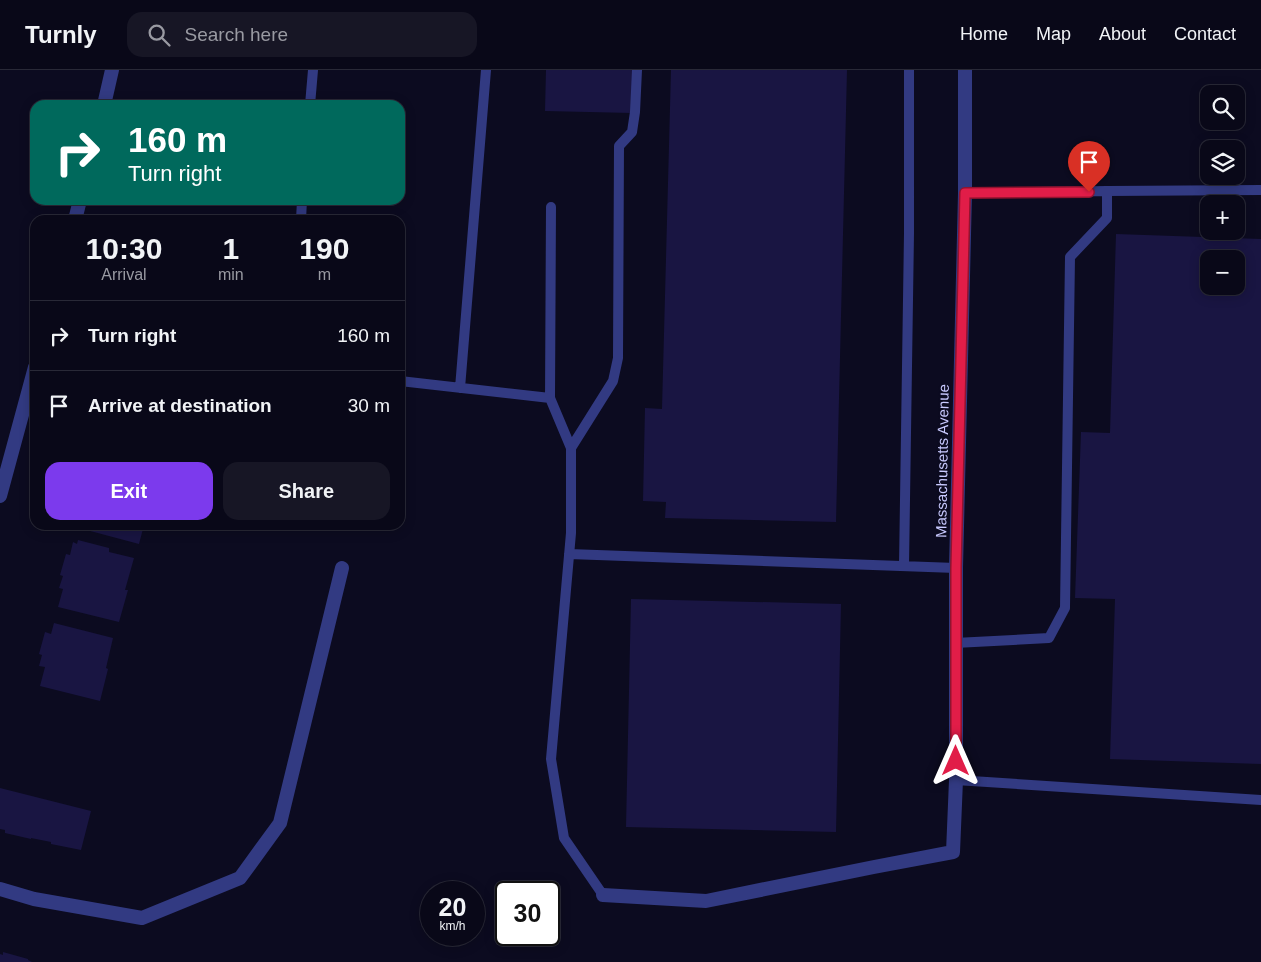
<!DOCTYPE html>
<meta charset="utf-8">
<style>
body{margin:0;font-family:Helvetica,sans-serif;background:#171625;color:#f1f3f6;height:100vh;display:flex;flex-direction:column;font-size:19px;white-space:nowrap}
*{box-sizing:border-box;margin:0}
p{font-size:16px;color:#999aa2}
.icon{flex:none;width:28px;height:28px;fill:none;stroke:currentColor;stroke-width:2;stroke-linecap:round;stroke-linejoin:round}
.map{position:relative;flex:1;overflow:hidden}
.side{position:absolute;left:30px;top:145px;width:375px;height:315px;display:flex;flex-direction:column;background:#090818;border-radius:15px;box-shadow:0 2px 12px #0003,0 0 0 1px #292937}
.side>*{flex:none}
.top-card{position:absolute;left:30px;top:30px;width:375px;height:105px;border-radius:15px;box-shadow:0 2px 12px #0003,0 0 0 1px #292937;background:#00695c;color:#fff;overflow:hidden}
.controls{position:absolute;left:1200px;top:15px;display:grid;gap:10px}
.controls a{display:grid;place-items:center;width:45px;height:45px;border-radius:10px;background:#090818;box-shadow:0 2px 12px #0003,0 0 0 1px #292937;font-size:25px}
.speed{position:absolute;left:420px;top:811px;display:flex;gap:10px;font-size:25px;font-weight:700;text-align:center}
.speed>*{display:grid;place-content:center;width:65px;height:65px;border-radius:50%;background:#090818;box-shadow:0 2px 12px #0003,0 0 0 1px #292937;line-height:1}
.speed small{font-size:12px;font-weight:400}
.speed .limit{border:2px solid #111;border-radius:8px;background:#fff;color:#111}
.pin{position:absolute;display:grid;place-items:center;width:42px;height:42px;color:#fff;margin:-51px -21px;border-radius:50% 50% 50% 0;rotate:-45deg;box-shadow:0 0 5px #0007}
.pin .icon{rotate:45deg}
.me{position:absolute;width:55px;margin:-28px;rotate:0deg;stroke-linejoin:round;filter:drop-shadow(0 0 4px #0008)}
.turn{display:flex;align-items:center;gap:18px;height:105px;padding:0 15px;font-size:22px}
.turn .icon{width:65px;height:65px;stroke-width:2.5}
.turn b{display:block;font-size:35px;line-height:42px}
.eta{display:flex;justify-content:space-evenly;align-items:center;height:85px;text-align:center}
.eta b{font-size:30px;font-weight:600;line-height:35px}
.action{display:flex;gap:10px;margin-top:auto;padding:10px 15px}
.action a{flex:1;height:58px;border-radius:15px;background:#7c3aed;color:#fff;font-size:20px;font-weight:600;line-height:58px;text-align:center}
.action a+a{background:#171625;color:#f1f3f6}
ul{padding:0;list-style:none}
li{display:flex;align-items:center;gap:15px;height:70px;padding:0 15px;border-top:1px solid #292937}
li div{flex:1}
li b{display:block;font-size:19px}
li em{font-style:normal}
header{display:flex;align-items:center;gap:30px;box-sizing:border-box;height:70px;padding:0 25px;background:#090818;border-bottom:1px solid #292937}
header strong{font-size:24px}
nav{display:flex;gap:28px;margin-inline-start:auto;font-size:18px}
.search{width:350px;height:45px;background:#171625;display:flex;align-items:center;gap:12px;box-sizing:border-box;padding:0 18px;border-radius:15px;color:#999aa2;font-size:19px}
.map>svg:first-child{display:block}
.building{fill:#191542;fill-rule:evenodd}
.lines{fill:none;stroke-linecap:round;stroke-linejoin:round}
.service{stroke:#323a82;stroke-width:10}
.minor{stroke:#323a82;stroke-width:14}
.route-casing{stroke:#92132f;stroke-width:12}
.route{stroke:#e11d48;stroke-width:9}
.labels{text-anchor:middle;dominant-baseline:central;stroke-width:4;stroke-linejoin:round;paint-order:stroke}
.street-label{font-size:15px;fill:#c9caff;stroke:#0c0b20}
</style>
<header>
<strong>Turnly</strong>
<div class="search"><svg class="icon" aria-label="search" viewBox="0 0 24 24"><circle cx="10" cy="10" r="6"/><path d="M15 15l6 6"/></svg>Search here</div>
<nav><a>Home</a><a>Map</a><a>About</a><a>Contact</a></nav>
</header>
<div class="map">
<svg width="1261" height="892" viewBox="0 0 1261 892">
<rect width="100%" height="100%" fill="#0c0b20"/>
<path class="building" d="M546,0H633L632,43L545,41Z
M671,0H847L836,452L665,448L666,432L643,431L645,338L662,339Z
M1116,164L1261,169V694L1110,689L1115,529L1075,528L1081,362L1110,363ZM1209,189H1236V216H1209Z
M80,455H144L139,474L79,458Z
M78,470L109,478V482L134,488L125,520H128L119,552L58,537L63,519L59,518L63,506L60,505L66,484L70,485L73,472L77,474Z
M631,529L841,534L836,762L626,757Z
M54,553L113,568L106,598L108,599L100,631L40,616L45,597L39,596L42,585L39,584L45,562L51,564Z
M0,718L91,741L81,780L51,774V772L31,768V769L5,763V760L0,759Z
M3,882L28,889V890L32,892H0V884L3,885Z"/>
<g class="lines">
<path class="service" d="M310,35L313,0
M1107,121L1261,120
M551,137L550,328L571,378V463L551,689L564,768L603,825
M301,150L302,130
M400,311L550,328
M460,318L486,0
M571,378L613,311L618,288L619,76L632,62L635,42L637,0
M569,484L956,498
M904,496L909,163V0
M955,573L1049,568L1065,538L1070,187L1107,148V121L965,123
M956,710L1261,730"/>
<path class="minor" d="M104,35L112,0
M75,150L80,130
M0,426L35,297
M0,819L34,829L142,848L240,808L280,753L342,498
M603,825L706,831L874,797L953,782L956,710V498L965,123V0"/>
</g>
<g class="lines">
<g class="route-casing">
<path id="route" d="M956,691V498L965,123L1089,122"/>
</g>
<use href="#route" class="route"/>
</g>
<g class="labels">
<g class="street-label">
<text transform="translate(942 391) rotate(-89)">Massachusetts Avenue</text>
</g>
</g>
</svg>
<div class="controls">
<a><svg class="icon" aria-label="search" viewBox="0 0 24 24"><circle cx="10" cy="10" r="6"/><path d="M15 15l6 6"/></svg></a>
<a><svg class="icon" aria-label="layers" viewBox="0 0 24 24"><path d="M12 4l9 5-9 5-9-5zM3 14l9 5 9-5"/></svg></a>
<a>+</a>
<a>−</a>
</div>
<div class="speed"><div>20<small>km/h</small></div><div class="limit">30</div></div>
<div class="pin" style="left:1089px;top:122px;background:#d93025"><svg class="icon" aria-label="arrive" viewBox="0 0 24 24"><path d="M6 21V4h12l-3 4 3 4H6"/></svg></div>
<svg class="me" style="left:956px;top:691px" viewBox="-20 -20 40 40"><path d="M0-17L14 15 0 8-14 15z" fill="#e11d48" stroke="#fff" stroke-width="4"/></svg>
<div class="top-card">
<div class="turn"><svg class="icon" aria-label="right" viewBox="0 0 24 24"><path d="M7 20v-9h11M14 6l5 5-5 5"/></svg><div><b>160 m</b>Turn right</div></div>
</div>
<section class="side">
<div class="eta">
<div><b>10:30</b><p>Arrival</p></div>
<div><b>1</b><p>min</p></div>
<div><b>190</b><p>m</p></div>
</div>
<ul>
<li><svg class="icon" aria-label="right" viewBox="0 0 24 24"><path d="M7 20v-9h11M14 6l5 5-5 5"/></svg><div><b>Turn right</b></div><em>160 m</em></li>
<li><svg class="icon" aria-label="arrive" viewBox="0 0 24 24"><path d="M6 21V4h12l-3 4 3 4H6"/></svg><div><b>Arrive at destination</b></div><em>30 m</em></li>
</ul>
<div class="action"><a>Exit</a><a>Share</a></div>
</section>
</div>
